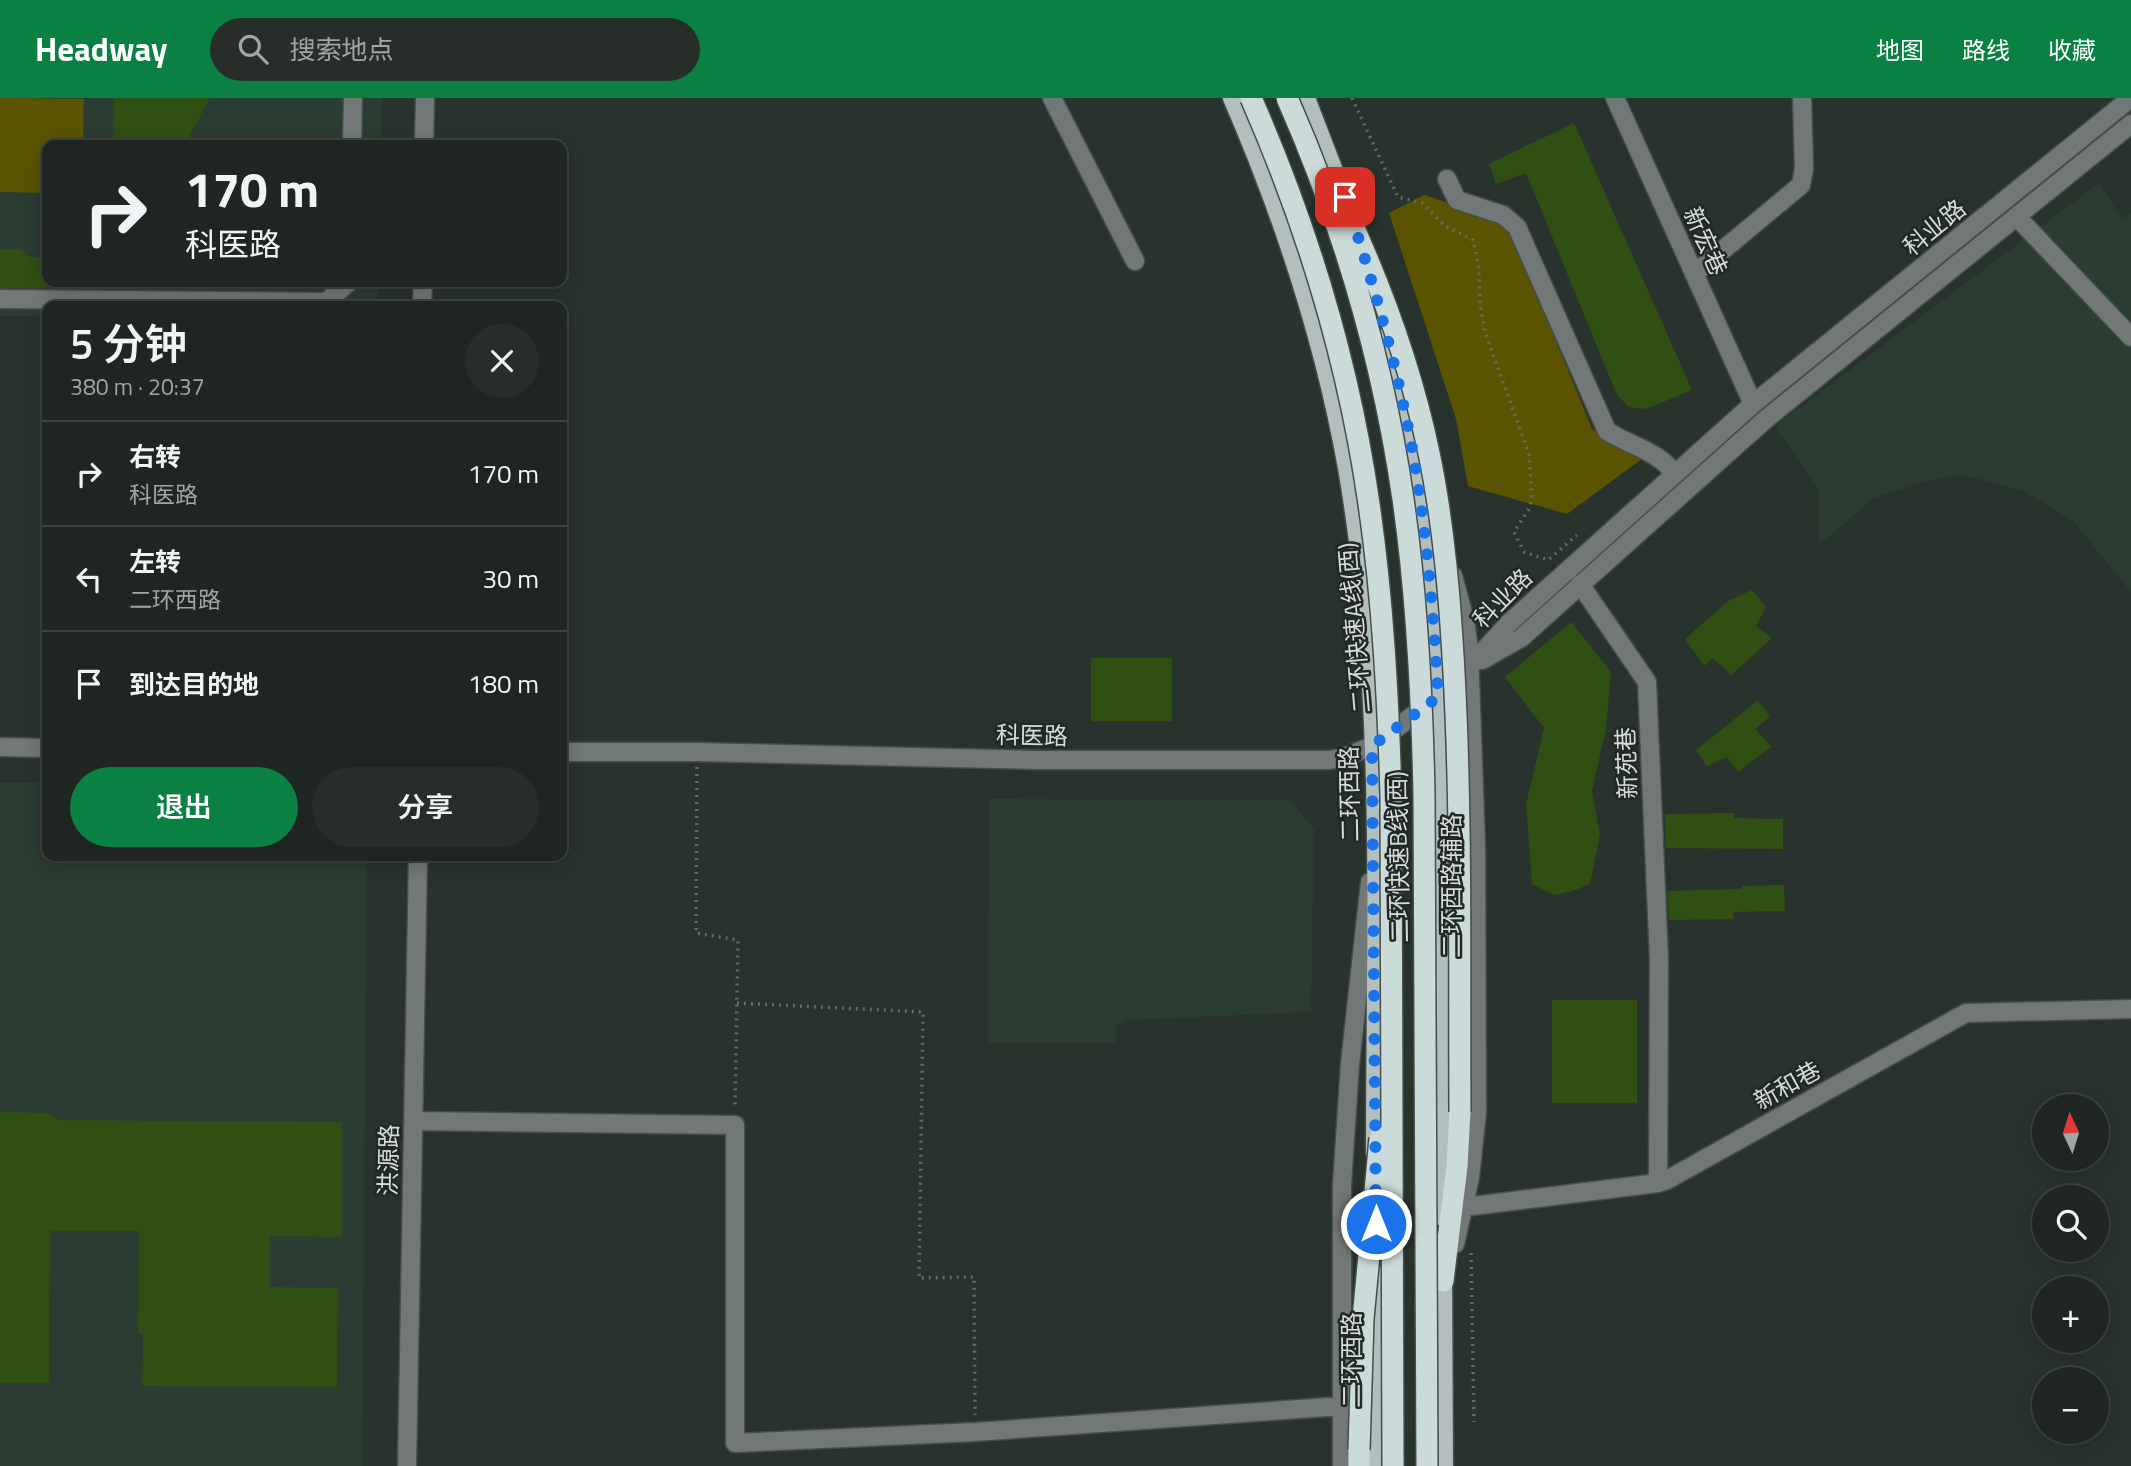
<!DOCTYPE html>
<html lang="zh">
<meta charset="utf-8">
<style>
body{margin:0;font-family:"Titillium Web","Noto Sans SC",sans-serif;background:#272e2a;color:#f1f3f6;height:100vh;display:flex;flex-direction:column;font-size:26px;white-space:nowrap}
*{box-sizing:border-box;margin:0}
p{font-size:23px;color:#a1a5a5}
.icon{flex:none;width:38px;height:38px;fill:none;stroke:currentColor;stroke-width:2;stroke-linecap:round;stroke-linejoin:round}
.map{position:relative;flex:1;overflow:hidden}
.drawer{position:absolute;left:42px;top:203px;width:525px;height:560px;display:flex;flex-direction:column;background:#1f2622;border-radius:14px;box-shadow:0 4px 18px #0003,0 0 0 2px #3c4340}
.drawer>*{flex:none}
.banner{position:absolute;left:42px;top:42px;width:525px;height:147px;border-radius:14px;box-shadow:0 4px 18px #0003,0 0 0 2px #3c4340;background:#1f2622;color:#f1f3f6;overflow:hidden}
.needle{width:46px;rotate:356deg}
.fabs{position:absolute;left:2032px;top:996px;display:grid;gap:14px}
.fabs a{display:grid;place-items:center;width:77px;height:77px;border-radius:50%;background:#1f2622;box-shadow:0 4px 18px #0003,0 0 0 2px #3c4340;font-size:35px}
.pin{position:absolute;display:grid;place-items:center;width:60px;height:60px;color:#fff;margin:-30px;border-radius:14px;box-shadow:0 4px 10px #0006}
.me{position:absolute;width:77px;margin:-38px;rotate:0deg;stroke-linejoin:round;filter:drop-shadow(0 0 5px #0008)}
.turn{display:flex;align-items:center;gap:24px;height:147px;padding:0 28px;font-size:32px}
.turn .icon{width:91px;height:91px;stroke-width:2.5}
.turn b{display:block;font-size:49px;line-height:60px}
.round{display:grid;place-items:center;flex:none;width:74px;height:74px;border-radius:37px;background:#272e2a}
.summary{display:flex;align-items:center;justify-content:space-between;height:119px;padding:0 28px}
h1{font-size:42px;font-weight:600;line-height:52px}
.primary-button{display:flex;gap:14px;margin-top:auto;padding:14px 28px}
.primary-button a{flex:1;height:80px;border-radius:42px;background:#0b8043;color:#fff;font-size:28px;font-weight:600;line-height:80px;text-align:center}
.primary-button a+a{background:#272e2a;color:#f1f3f6}
ul{padding:0;list-style:none}
li{display:flex;align-items:center;gap:21px;height:105px;padding:0 28px;border-top:2px solid #3c4340}
li div{flex:1}
li b{display:block;font-size:26px}
li em{font-style:normal}
header{display:flex;align-items:center;gap:42px;box-sizing:border-box;height:98px;padding:0 35px;background:#0b8043;color:#fff}
header strong{font-size:33px}
nav{display:flex;gap:38px;margin-inline-start:auto;font-size:24px}
.search{width:490px;height:63px;background:#272e2a;display:flex;align-items:center;gap:18px;box-sizing:border-box;padding:0 24px;border-radius:38px;color:#a1a5a5;font-size:26px}
.map>svg:first-child{display:block}
.built{fill:#2b3c33}
.green{fill:#5a5300}
.building{fill:#304f13}
.lines{fill:none;stroke-linecap:round;stroke-linejoin:round}
.minor-casing{stroke:#454e49;stroke-width:21}
.major-casing{stroke:#454e49;stroke-width:21}
.highway-casing{stroke:#454e49;stroke-width:24}
.path{stroke:#646c68;stroke-width:3.5;stroke-dasharray:2 5;stroke-linecap:butt}
.minor{stroke:#727877;stroke-width:18}
.major{stroke:#b2bfbe;stroke-width:18}
.highway{stroke:#cbdbda;stroke-width:21}
.highway-bridge-casing{stroke:#454e49;stroke-width:24;stroke-linecap:butt}
.highway-bridge{stroke:#cbdbda;stroke-width:21}
.route{stroke:#1a73e8;stroke-width:12;stroke-dasharray:0 21.6}
.labels{text-anchor:middle;dominant-baseline:central;stroke-width:5;stroke-linejoin:round;paint-order:stroke}
.street-label{font-size:24px;fill:#d6dcd9;stroke:#202924}
</style>
<header>
<strong>Headway</strong>
<div class="search"><svg class="icon" aria-label="search" viewBox="0 0 24 24"><circle cx="10" cy="10" r="6"/><path d="M15 15l6 6"/></svg>搜索地点</div>
<nav><a>地图</a><a>路线</a><a>收藏</a></nav>
</header>
<div class="map">
<svg width="2131" height="1368" viewBox="0 0 2131 1368">
<rect width="100%" height="100%" fill="#29332e"/>
<path class="built" d="M0,0H382L381,47H47V184H379L378,201L374,208H47V218H0Z
M2100,84L2122,122L2131,115V494L2073,423L2022,392L1963,377L1933,381L1874,400L1819,447V392L1775,328Z
M0,685H47V758H367L362,1368H0Z
M989,701L1290,702L1314,732L1311,914L1126,922L1116,928V945H988Z"/>
<path class="green" d="M0,0L84,1L83,47H47V95L0,94Z
M1424,97L1507,123L1592,331L1646,358L1567,416L1468,388L1456,321L1389,115Z"/>
<path class="building" d="M114,0H210L190,37L189,47H113Z
M1574,25L1692,292L1646,311L1629,309L1617,297L1526,75L1496,86L1489,66Z
M0,151H21L28,159H47V190H0Z
M1752,492L1766,509L1756,528L1772,540L1731,577L1713,560L1704,568L1685,541L1728,503Z
M1571,524L1611,574L1606,630L1592,693L1600,736L1590,786L1573,793L1553,797L1532,786L1526,706L1544,630L1505,579Z
M1091,560H1172V623H1091Z
M1758,602L1770,619L1755,631L1771,649L1738,674L1727,659L1707,668L1696,652Z
M1734,715V720L1783,721V751L1666,750L1665,716Z
M1784,787L1785,813L1733,814V821L1669,822L1667,793L1742,791V788Z
M1552,902H1637V1005H1552Z
M0,1014L51,1015L57,1022L342,1024V1139L270,1138V1189L338,1190L337,1289L142,1288L143,1236H138L139,1133H50L49,1285H0Z"/>
<g class="lines">
<g class="minor-casing">
<path id="minor" d="M1052,0L1135,163
M1615,0L1753,306
M352,47L353,0
M424,47L425,0
M1447,81L1457,102L1503,117L1517,129L1607,333C1630,348 1657,352 1674,375
M2017,119L2131,239
M1694,176L1801,87L1804,70L1802,0
M0,201L326,204L349,184
M422,208L423,184
M1453,478L1465,522L1469,552L1476,748L1477,1014L1470,1079L1455,1146
M1580,486L1647,584L1659,862L1658,1085
M1482,562L1521,540L1766,321L2131,26
M0,649L47,650
M562,654H697L1035,662H1329L1345,659L1372,648L1438,599L1470,568L1508,526L1753,306L2131,0
M414,1023L735,1027V1345L975,1334L1342,1308
M1464,1109L1658,1085L1667,1082L1966,915L2131,911
M407,1368L418,758
M1342,1368V1087L1350,966L1370,784"/>
</g>
<g class="major-casing">
<path id="major" d="M1232,0C1284,120 1324,242 1347,370C1386,594 1375,829 1375,1055
M1306,0L1351,117
M1387,238C1436,430 1442,626 1442,822C1442,921 1443,1020 1443,1119
M1443,1172L1444,1368
M1376,1177V1368"/>
</g>
<g class="highway-casing">
<path id="highway" d="M1443,1183L1457,1068L1460,1014
M1359,1352V1368"/>
</g>
<path class="path" d="M1352,0L1398,99L1422,105L1445,128L1473,142L1479,171L1480,205L1485,234L1529,356L1532,400L1529,411L1514,434L1524,454L1548,462L1577,437
M697,669L696,835L738,842L735,1011
M737,905L923,914L919,1180L974,1179L975,1317
M1471,1155L1474,1324"/>
<use href="#minor" class="minor"/>
<use href="#major" class="major"/>
<use href="#highway" class="highway"/>
<g class="highway-bridge-casing">
<path id="highway-bridge" d="M1251,0C1308,130 1349,266 1369,406C1383,502 1388,599 1391,697L1393,1368
M1287,0C1343,127 1383,263 1403,401C1417,498 1422,597 1424,696L1427,1368
M1343,106C1380,185 1411,269 1429,355C1444,427 1450,502 1454,575C1462,721 1459,868 1460,1014
M1359,1352L1363,1221L1380,1040"/>
</g>
<use href="#highway-bridge" class="highway-bridge"/>
</g>
<g class="lines">
<path class="route" d="M1345,99C1374,185 1398,272 1414,361C1427,440 1434,519 1438,599L1372,648L1376,1126"/>
</g>
<g class="labels">
<g class="street-label">
<text transform="translate(1934 129) rotate(-39)">科业路</text>
<text transform="translate(1706 143) rotate(66)">新宏巷</text>
<text transform="translate(1502 500) rotate(-45)">科业路</text>
<text transform="translate(1354 530) rotate(-95)">二环快速A线(西)</text>
<text transform="translate(1032 637) rotate(1)">科医路</text>
<text transform="translate(1626 665) rotate(-92)">新苑巷</text>
<text transform="translate(1349 696) rotate(-91)">二环西路</text>
<text transform="translate(1398 759) rotate(-91)">二环快速B线(西)</text>
<text transform="translate(1451 788) rotate(-90)">二环西路辅路</text>
<text transform="translate(1787 987) rotate(-29)">新和巷</text>
<text transform="translate(388 1062) rotate(-89)">洪源路</text>
<text transform="translate(1351 1262) rotate(-90)">二环西路</text>
</g>
</g>
</svg>
<div class="fabs">
<a><svg class="needle" viewBox="-14 -14 28 28"><path d="M0-13l5 13h-10z" fill="#e53935"/><path d="M0 13l5-13h-10z" fill="#a1a5a5"/></svg></a>
<a><svg class="icon" aria-label="search" viewBox="0 0 24 24"><circle cx="10" cy="10" r="6"/><path d="M15 15l6 6"/></svg></a>
<a>+</a>
<a>−</a>
</div>
<div class="pin" style="left:1345px;top:99px;background:#d93025"><svg class="icon" aria-label="arrive" viewBox="0 0 24 24"><path d="M6 21V4h12l-3 4 3 4H6"/></svg></div>
<svg class="me" style="left:1376px;top:1126px" viewBox="-20 -20 40 40"><circle r="17" fill="#1a73e8" stroke="#fff" stroke-width="3"/><path d="M0-11L8 9 0 5-8 9z" fill="#fff"/></svg>
<div class="banner">
<div class="turn"><svg class="icon" aria-label="right" viewBox="0 0 24 24"><path d="M7 20v-9h11M14 6l5 5-5 5"/></svg><div><b>170 m</b>科医路</div></div>
</div>
<section class="drawer">
<div class="summary"><div><h1>5 分钟</h1><p>380 m · 20:37</p></div><a class="round"><svg class="icon" aria-label="close" viewBox="0 0 24 24"><path d="M6 6l12 12M18 6L6 18"/></svg></a></div>
<ul>
<li><svg class="icon" aria-label="right" viewBox="0 0 24 24"><path d="M7 20v-9h11M14 6l5 5-5 5"/></svg><div><b>右转</b><p>科医路</p></div><em>170 m</em></li>
<li><svg class="icon" aria-label="left" viewBox="0 0 24 24"><path d="M17 20v-9H6M10 6l-5 5 5 5"/></svg><div><b>左转</b><p>二环西路</p></div><em>30 m</em></li>
<li><svg class="icon" aria-label="arrive" viewBox="0 0 24 24"><path d="M6 21V4h12l-3 4 3 4H6"/></svg><div><b>到达目的地</b></div><em>180 m</em></li>
</ul>
<div class="primary-button"><a>退出</a><a>分享</a></div>
</section>
</div>
